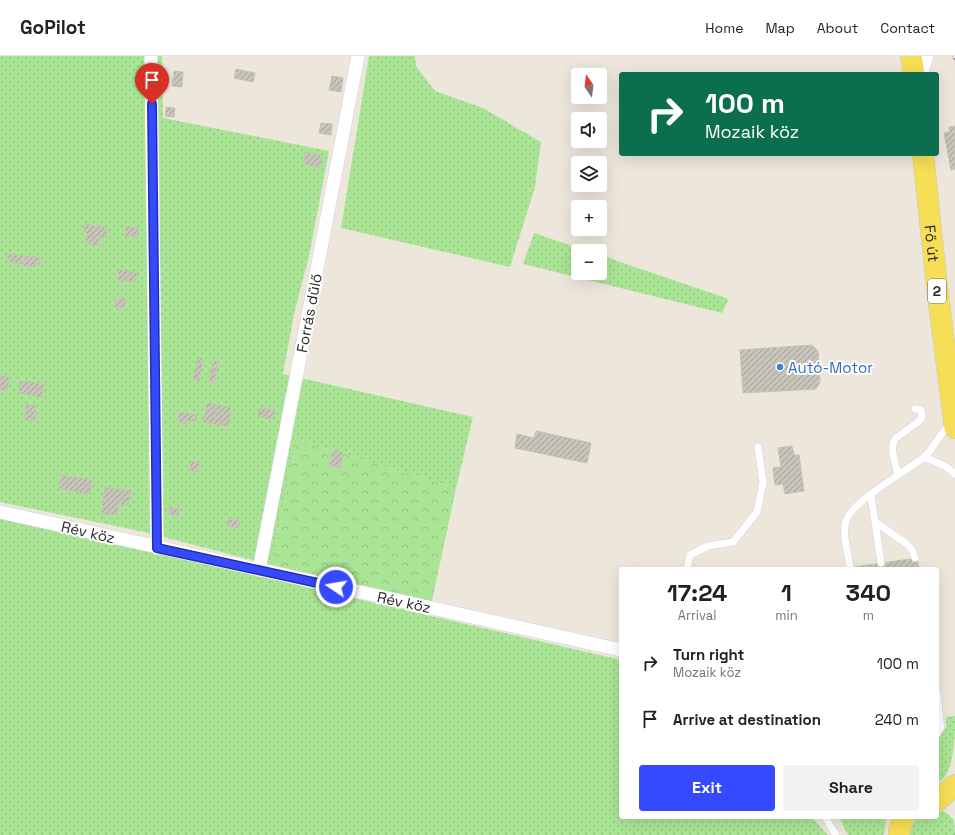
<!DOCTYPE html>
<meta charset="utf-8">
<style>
body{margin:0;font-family:"Space Grotesk",sans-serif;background:#f2f2f2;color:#222;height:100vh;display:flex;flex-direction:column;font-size:15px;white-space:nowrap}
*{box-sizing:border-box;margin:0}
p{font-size:13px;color:#767676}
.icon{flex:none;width:22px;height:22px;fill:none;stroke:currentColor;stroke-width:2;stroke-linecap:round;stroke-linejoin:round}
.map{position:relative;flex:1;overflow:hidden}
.panel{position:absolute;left:619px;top:511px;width:320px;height:252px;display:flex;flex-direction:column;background:#fff;border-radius:4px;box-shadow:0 4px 16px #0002}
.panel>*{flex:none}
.top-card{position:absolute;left:619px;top:16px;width:320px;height:84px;border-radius:4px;box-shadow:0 4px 16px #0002;background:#0b6e4f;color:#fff;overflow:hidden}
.needle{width:26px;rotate:346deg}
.controls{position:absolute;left:571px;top:12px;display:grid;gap:8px}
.controls a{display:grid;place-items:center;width:36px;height:36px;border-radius:4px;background:#fff;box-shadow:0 4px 16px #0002;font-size:20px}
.pin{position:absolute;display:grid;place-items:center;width:34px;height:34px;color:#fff;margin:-41px -17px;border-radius:50% 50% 50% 0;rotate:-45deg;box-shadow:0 0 4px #0007}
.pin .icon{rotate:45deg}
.me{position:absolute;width:44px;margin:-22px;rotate:282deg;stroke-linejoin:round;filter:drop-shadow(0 0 3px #0008)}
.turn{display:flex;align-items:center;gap:14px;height:84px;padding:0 20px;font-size:18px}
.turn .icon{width:52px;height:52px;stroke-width:2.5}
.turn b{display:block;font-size:28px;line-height:34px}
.eta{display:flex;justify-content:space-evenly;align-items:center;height:68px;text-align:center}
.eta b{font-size:24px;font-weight:700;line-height:28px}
.primary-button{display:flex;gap:8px;margin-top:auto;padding:8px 20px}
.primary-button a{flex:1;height:46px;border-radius:4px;background:#354aff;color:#fff;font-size:16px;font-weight:700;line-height:46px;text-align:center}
.primary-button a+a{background:#f2f2f2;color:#222}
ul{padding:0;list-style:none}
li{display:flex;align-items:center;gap:12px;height:56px;padding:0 20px}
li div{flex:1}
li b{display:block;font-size:15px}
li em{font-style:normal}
header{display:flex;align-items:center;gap:24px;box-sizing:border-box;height:56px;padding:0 20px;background:#fff;border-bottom:1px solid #e0e0e0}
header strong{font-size:19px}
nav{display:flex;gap:22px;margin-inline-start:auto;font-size:14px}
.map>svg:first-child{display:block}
.green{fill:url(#green-dots)}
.forest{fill:url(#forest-crowns)}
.building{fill:url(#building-hatch);stroke:#c8c2b4}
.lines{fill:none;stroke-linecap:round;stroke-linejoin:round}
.lane-casing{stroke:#d0d2e3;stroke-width:8}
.street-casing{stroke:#d0d2e3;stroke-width:14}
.secondary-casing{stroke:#d0d2e3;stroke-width:20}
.primary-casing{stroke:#c8c8c8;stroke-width:22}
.lane{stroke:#fff;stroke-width:7}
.street{stroke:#fff;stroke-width:13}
.secondary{stroke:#fff;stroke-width:19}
.primary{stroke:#f6de56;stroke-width:21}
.rail-casing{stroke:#9d9fb5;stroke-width:4.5}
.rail{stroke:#fff;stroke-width:3;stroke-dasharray:9;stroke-linecap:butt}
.route-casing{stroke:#2230a6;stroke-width:10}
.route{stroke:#354aff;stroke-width:7}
.shop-dot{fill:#3f7fe0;stroke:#fff;stroke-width:1.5}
.labels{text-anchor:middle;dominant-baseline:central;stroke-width:4;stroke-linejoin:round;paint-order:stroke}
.shield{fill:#fff;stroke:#6a6a6a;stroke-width:1}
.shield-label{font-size:14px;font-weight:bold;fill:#2a2a2a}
.street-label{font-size:15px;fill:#2a2a2a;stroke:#fff}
.shop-label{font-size:15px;fill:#366cbe;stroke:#fff;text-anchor:start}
</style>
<header>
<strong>GoPilot</strong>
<nav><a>Home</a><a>Map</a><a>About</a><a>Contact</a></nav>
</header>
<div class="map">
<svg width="955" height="779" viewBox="0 0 955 779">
<defs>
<pattern id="green-dots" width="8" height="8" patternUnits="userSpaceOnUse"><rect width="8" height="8" fill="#aae595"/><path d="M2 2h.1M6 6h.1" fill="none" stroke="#92c581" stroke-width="1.8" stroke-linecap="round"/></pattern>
<pattern id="forest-crowns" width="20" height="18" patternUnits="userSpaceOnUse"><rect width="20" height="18" fill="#aae595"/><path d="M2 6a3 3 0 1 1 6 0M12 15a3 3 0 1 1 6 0" fill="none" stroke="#92c581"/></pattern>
<pattern id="building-hatch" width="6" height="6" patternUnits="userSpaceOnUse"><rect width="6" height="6" fill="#c7c4b9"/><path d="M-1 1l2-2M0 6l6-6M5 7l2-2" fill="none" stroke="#a29f97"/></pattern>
</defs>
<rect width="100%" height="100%" fill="#ece6db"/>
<path class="green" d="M0,0H162L163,62L329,95L309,200L294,258L283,318L473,361L456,432L297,384L272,509L144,476L0,446Z
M369,0H415L416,10L435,35L483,52L541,86L535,131L510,211L341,172Z
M534,177L587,195H578V217H600V199L729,243L722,257L523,208Z
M0,460L621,604V761H811L826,777L827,779H0Z
M955,660C955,680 955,720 937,727V683L946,672V661Z
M937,753C945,755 949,759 954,764L955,779H907L914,761H937Z
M837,761H886L885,776L883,779H848L841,765Z"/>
<path class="forest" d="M297,384L456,432L432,545L272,509Z"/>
<path class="building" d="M236,13L255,17L253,26L234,22Z
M174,15L183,16L182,31L172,30Z
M332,20L343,22L341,36L329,34Z
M166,51L175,52L174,61L165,60Z
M321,67L332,68L331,79L319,77Z
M955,70V113L951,114L944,77L950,76L949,71Z
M306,96L322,100L320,112L303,108Z
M85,168L107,172L106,181L100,180L98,189L85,187L87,177L84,176Z
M126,170L138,172V181L125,180Z
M8,198L23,200L22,208L7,205Z
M25,200L40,202L39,209L33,208L32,211L23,210Z
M119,214L137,216L135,226L118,224Z
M120,241L126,242L124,252L114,251L115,244L120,245Z
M812,289L818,295L820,326L816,333L743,337L740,294Z
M198,302L203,303L199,325L193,324Z
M213,305L218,306L214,327L209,326Z
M0,319L9,321L7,335L0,334Z
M20,325L44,328L42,341L19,337Z
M207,347L217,349L214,368L203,366Z
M26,348L36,349L35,364H25Z
M217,349L231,352L228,371L214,368Z
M260,352L275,354L273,363L258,360Z
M179,356L197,359L196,366L187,364L186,368L179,367L180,362H178Z
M536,375L591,387L587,407L515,392L517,378L534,382Z
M792,390L794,399H799L804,435L785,438L783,428L775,429L773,412L781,411L778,392Z
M333,394L343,396L340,412L329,410Z
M191,405L199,407L197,416L189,414Z
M61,419L92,424L90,438L59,433Z
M105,431L131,435L128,449L119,448L117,459L101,457Z
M170,451L180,453L178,460L169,458Z
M228,462L240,465L238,472L227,470Z
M917,502L919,513H848V512Z"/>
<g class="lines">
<g class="lane-casing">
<path id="lane" d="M924,401L945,410L955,418
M898,419C896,409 889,392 895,383L919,365L922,362L921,354L915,353
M871,440L875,466L907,488L912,494L915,502
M875,466L881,507
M850,511C848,498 842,479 846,465C853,444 906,416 924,401C932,395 935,386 941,379C944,375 947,371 951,367
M687,513L690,499L708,490L733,486L757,456L763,426L758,391
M937,638L940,665
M937,678L941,671L939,662
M825,761L836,779"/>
</g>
<g class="street-casing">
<path id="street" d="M151,0L157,492
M0,456L621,594
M259,514L358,0"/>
</g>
<g class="secondary-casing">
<path id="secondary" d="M918,18L924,0"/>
</g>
<g class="primary-casing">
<g id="primary">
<path d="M911,0L914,18"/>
<path id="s1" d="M923,98L937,231L955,372"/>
<path d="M937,745L955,729"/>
<path d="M899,779V774L904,761"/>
</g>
</g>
<use href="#lane" class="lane"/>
<use href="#street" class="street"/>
<use href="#secondary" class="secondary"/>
<use href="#primary" class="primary"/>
<g class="rail-casing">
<path id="rail" d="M955,0V2"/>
</g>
<use href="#rail" class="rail"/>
</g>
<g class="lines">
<g class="route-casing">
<path id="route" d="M152,48L157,492L336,531"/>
</g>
<use href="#route" class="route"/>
</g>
<circle class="shop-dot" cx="780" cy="311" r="4"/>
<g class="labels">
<rect class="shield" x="928" y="223" width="18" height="24" rx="3"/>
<g class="shield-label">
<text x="937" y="235">2</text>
</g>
<g class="street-label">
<text stroke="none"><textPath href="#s1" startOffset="90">Fő út</textPath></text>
<text transform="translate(309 257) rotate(-79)">Forrás dűlő</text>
<text transform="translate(88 476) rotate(13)">Rév köz</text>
<text transform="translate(404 546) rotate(12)">Rév köz</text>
</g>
<g class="shop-label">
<text x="788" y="311">Autó-Motor</text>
</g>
</g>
</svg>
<div class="controls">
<a><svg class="needle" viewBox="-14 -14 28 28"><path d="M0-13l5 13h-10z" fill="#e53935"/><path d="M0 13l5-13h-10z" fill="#767676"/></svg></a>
<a><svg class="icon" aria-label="sound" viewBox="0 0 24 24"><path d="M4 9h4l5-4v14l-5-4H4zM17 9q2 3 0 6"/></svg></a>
<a><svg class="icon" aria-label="layers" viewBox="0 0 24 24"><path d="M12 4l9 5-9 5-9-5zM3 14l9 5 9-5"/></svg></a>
<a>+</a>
<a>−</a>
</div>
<div class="pin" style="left:152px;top:48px;background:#d93025"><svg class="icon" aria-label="arrive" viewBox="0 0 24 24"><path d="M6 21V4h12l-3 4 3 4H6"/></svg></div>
<svg class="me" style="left:336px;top:531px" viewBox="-20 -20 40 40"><circle r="17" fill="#354aff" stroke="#fff" stroke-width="3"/><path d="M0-11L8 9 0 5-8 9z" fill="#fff"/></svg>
<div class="top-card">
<div class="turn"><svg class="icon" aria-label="right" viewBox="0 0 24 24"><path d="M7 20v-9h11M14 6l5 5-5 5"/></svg><div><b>100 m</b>Mozaik köz</div></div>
</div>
<section class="panel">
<div class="eta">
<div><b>17:24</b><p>Arrival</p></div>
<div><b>1</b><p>min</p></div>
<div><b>340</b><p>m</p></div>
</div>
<ul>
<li><svg class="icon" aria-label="right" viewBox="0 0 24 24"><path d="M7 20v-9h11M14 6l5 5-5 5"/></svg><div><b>Turn right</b><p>Mozaik köz</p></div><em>100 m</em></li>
<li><svg class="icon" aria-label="arrive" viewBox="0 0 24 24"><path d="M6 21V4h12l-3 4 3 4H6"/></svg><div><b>Arrive at destination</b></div><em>240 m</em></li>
</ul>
<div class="primary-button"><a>Exit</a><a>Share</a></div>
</section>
</div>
